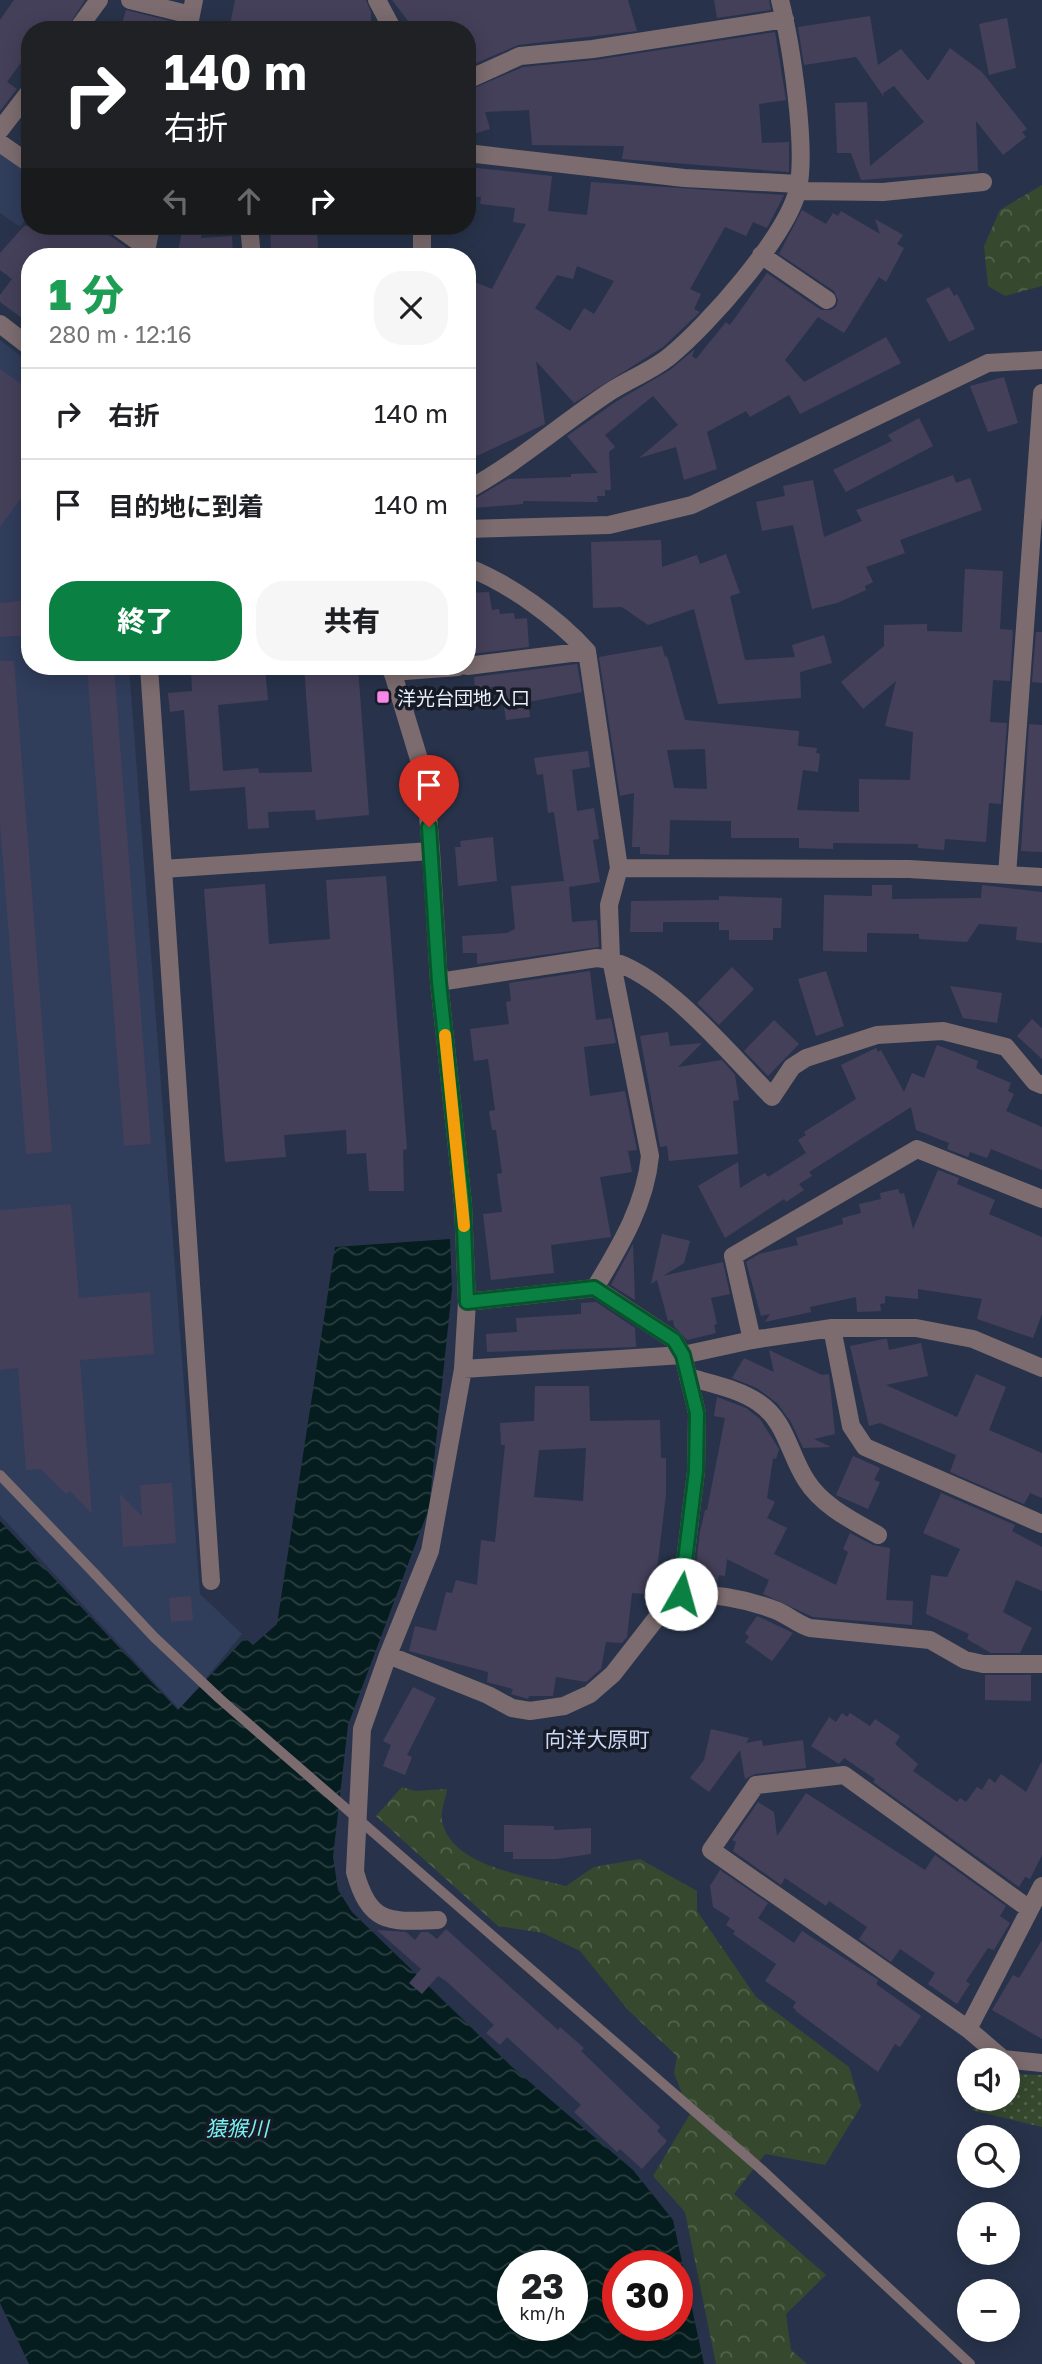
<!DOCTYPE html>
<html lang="ja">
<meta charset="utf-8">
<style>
body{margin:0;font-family:"Golos Text","Noto Sans JP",sans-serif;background:#f6f6f6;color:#202124;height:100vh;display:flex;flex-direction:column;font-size:26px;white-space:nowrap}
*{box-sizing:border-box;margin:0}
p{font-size:23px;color:#757577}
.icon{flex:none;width:38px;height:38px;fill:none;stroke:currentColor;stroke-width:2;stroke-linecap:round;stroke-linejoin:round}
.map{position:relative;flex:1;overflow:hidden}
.details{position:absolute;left:21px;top:248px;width:455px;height:427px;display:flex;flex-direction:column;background:#fff;border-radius:28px;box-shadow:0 4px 18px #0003}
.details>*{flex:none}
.guide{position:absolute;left:21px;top:21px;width:455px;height:214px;border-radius:28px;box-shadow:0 4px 18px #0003;background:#202124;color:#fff;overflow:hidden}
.fabs{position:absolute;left:957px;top:2048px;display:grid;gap:14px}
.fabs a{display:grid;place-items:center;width:63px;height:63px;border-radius:50%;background:#fff;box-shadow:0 4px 18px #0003;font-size:35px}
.speed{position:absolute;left:497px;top:2250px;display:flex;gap:14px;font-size:35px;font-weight:700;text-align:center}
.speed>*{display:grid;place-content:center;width:91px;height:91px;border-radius:50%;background:#fff;box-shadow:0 4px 18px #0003;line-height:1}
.speed small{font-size:18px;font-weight:400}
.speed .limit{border:10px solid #d22;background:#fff;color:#111}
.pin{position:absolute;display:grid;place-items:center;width:60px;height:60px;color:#fff;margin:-72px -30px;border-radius:50% 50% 50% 0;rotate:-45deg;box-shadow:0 0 7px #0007}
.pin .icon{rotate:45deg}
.me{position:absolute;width:77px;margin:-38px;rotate:7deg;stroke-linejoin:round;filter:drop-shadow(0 0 5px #0008)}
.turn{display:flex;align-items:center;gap:24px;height:147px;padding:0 28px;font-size:32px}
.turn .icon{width:91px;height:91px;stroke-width:2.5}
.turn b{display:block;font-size:49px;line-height:60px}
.lanes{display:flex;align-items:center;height:66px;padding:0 28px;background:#0003;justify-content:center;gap:35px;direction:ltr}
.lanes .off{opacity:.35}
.round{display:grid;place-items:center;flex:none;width:74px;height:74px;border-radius:28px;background:#f6f6f6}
.summary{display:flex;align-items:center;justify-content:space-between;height:119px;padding:0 28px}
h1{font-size:42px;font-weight:800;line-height:52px;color:#1e9e55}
.cta{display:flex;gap:14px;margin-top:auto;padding:14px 28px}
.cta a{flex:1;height:80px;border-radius:28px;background:#0b8043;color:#fff;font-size:28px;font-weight:800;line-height:80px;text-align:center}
.cta a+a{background:#f6f6f6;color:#202124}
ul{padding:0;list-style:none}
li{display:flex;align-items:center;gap:21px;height:91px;padding:0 28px;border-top:2px solid #e0e0e0}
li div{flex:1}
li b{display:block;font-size:26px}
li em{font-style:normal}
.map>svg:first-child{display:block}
.built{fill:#303d5b}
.grass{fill:url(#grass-dots)}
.forest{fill:url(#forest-crowns)}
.water{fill:url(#water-waves);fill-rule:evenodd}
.building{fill:#45405a;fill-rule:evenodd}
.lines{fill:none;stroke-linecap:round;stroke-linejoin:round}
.service{stroke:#7c6c6f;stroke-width:10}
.minor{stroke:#7c6c6f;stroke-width:18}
.tertiary{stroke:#7c6c6f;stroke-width:18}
.service-bridge{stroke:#7c6c6f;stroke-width:10}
.route-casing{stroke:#07532c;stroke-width:18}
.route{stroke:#0b8043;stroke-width:12}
.slow{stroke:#f59e0b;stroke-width:12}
.poi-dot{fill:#f987e8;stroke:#161b26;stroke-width:2.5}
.labels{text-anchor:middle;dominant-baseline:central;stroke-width:7;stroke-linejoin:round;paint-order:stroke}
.poi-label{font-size:19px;fill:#eaf0fc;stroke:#161b26;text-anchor:start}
.neighbourhood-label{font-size:21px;fill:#cbd9f7;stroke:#161b26}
.water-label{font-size:21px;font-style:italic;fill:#7af0f2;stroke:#161b26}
</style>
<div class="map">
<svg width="1042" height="2364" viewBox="0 0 1042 2364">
<defs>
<pattern id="grass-dots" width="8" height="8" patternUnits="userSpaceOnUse" patternTransform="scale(1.75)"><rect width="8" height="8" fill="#36492e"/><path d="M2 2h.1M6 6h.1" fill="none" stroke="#53644d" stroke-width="1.8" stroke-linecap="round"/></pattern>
<pattern id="forest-crowns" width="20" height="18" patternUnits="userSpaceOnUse" patternTransform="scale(1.75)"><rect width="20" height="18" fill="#36492e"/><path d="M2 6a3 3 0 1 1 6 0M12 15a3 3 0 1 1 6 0" fill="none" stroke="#53644d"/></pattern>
<pattern id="water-waves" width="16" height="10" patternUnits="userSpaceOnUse" patternTransform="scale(1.75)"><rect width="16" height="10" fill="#051d1e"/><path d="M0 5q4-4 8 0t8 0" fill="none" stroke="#2a3e40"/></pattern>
</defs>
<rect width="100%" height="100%" fill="#28334b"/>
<path class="built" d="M0,152L30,173V213L20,227L0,213Z
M0,340L30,363V667H129L200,1594L242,1634L180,1710L0,1515Z"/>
<path class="grass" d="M1008,2074L1042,2075V2127L972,2110L981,2098H1008Z"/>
<path class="forest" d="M1042,185V286L1005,296L988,286L984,246L1000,210Z
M402,1787L415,1791L447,1789C446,1798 440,1812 442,1821C451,1867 529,1876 566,1886L594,1867L640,1859L697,1891V1911L756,1997L849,2067L861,2106L825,2165L765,2154L734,2194L826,2275L786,2314L791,2350L807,2364H716L685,2212L653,2176L690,2114L674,2073L677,2056L628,2010L580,1951L543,1933L498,1926L376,1816Z"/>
<path class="water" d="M450,1239L452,1289L429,1508L348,1725L333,1857L338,1890L352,1912L512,2067L633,2170L673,2220L704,2364H29L0,2303V1521L178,1710L245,1638L253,1645L277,1624L335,1247ZM513,2266H572V2326H513ZM618,2266H677V2326H618Z"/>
<path class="building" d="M14,0H85L66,30H30V40L20,53L25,57L7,82L17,89L0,111V20Z
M235,0H366L371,12V30H229Z
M392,0H628L637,31L518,45L467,67V30H415Z
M714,0H769L771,10L717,18Z
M126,10L178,23L177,30H120Z
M870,16L878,65L901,49L928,81L950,48L982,72L1027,129L1022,132L1026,137L1003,155L976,121L978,171L861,180L851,153H837L835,103L867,102L870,166L924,122L894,86L883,93L884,97L856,57L804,65L798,27Z
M1007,18L1016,68L989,75L979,24Z
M775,32L786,100L759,104L762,143L789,142V172L622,159L624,146L532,145L529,110L485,112L490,129L467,136V91L523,67L595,60Z
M467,167L552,176L548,211L587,215L591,182L784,195L767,228L753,222L746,236L725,227L690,289L701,294L694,309L700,312L663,347L574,403L536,361L545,424L477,456L467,435V279L492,289L526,224L513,222L515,208L480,204L481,197L467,196ZM577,266L614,281L594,314L584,308L570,331L535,308L557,275L573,279Z
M802,210L826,224L833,213L838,216L841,211L880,234L875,219L903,235L897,244L904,248L886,282L879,277L844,333L818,317L785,360L804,382L886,337L901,363L800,414L789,395L750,417L746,411L707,432L717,469L684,480L676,447L639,458L678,425L653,396L605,435L615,447L609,452L611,490H605V496H597L598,502L523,501V504L474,508V499L508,479L571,477V474L598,473L567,436L617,401L670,370L695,349L692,356L696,359L726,322L730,325L767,273L821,310H831L836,307L838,300L834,291L779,254Z
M24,226H104L109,235L134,253V257H30V324L0,302V295L12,279L0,270V253Z
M183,226H203L201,238L232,236L233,257H177Z
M270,226H317L318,249L271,251Z
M949,287L954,296L957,294L975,329L949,342L926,299Z
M0,369L30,390V486L0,527Z
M1004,377L1018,423L988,432L970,386Z
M919,418L933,446L846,492L833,470L892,441L888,435Z
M953,475L956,483L970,478L982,510L900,540L905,553L866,567L873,582L865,586L866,590L837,603L812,609L793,525L762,531L756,502L785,496L783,486L813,480L824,537L862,521L856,510Z
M661,540L662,567L697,555L700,564L726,554L740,593L730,596L745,660L795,657L792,645L824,635L832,663L800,672L801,698L718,704L694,609L648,625L622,607L593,608L591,542Z
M965,569L1003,571L1000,629L1013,630L1010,681L993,680L990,722L1007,723L1001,804L989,803L986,842L945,839L944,850L918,848V844L833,843V849L799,848V838H731V821L670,820L669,855L640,854V847H632L634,793L620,796L599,657L662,646L665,657L667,656L685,720L799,731L798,746L817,748L816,753L820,754L818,772L803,770L797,810L859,812V779L910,780L913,732L885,726L896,681L863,709L841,682L884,646V625L927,624V631L962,632ZM705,749L707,789L674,788L667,750Z
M489,592L492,610L499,609L500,614L514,613L515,619L527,618L529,647L471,654L467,644V593Z
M30,600V635L0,637V603Z
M1036,632H1042V683L1032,682Z
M0,661H14L52,1152L26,1154L0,823Z
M577,664L582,692L528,702L530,717L506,720L501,686L475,689L474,677Z
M87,667H114L151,1144L124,1146Z
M265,667L268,700L218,705L223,771L258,768L259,773L312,772L304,667H358L369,815L316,820L315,810L268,812L269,828L248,829L245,787L190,791L184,710L170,712L168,693L192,691L191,671Z
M1029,724L1042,725V852L1021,851Z
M588,751L590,767L564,771L572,770L577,811L594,808L599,839L593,840L600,882L569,887L572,922L597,920L599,947L477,964V953H463L462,936L507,933L515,929L511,886L564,881L554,812L548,813L543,774L537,775L534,758Z
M493,837L497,881L458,886L455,847H461L460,841Z
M386,876L407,1149L403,1150L404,1191H369L366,1153L347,1154L346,1130L284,1135L286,1157L225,1162L204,889L265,884L269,944L330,939L326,880Z
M872,885H892V899L981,898L982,885L1042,892V943L1016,940L1017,927L979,924L967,942L919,939V934L867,933V952L823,951L824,895L872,896Z
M719,896L782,898L781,928H773V940H729V930H719V922H663V932H630L631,901L719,900Z
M732,967L754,989L719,1025L697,1003Z
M590,971L596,1020L611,1018L616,1043L584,1047L590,1096L625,1091L637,1150L628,1151L632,1172L600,1177L611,1237L551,1245L554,1273L491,1280L483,1214L502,1212L497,1174L502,1173L496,1130H492L489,1111L495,1110L488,1059L474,1061L470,1029L509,1024L506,1002L511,1001L509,983Z
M826,971L844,1026L816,1036L798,979Z
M950,986L1002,993L997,1023L963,1018Z
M1032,1019L1042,1028V1059L1017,1036Z
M774,1020L799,1044L768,1076L744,1051Z
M668,1032L670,1046L702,1043L678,1067L722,1060L735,1075L739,1100L733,1101L738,1154L669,1161L667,1146L660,1147L640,1036Z
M937,1045L978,1061L976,1068L1011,1083L1008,1091L1014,1094L1006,1111L1042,1127V1170L991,1149L987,1158L970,1152L968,1157L947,1149L949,1143L916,1130L911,1107L809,1172L812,1176L799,1184L804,1190L786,1202L784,1199L725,1238L698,1186L738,1162L740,1188L765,1173L768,1177L806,1153L798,1140L806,1135L804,1132L856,1099L841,1065L876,1048L878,1052L881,1050L904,1092L912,1073L924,1078Z
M938,1170L959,1178L957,1184L995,1200L989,1214L1042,1237V1314L1033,1338L977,1319L982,1299L918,1289V1299L885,1296V1303L880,1304L881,1311L857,1312L856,1297L810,1307L811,1312L765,1322L770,1314L761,1316L746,1262L759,1254L798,1245L796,1238L843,1224L842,1218L861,1213L859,1204L881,1199L880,1193L898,1189L900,1194L904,1193L913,1229Z
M71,1204L79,1298L150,1292L154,1354L80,1360L92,1514L70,1491L66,1494L41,1469L26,1470L18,1368L0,1370V1210Z
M662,1234L690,1241L684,1263L663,1276L723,1262L730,1294L711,1298L717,1324L714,1325L716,1333L687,1340L674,1326L673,1320L668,1321L657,1280L651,1284Z
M633,1244L635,1300L611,1285Z
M596,1302L635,1328L636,1347L487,1352L486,1334L517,1332L516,1318L581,1314V1303Z
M884,1339H887L889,1350L921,1343L928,1376L886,1385L957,1417L976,1374L1006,1387L989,1430L1042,1453V1498L1030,1493L1024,1504L950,1472L956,1455L880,1423L869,1426L850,1346Z
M769,1350L822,1375L829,1374L835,1434L814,1439L831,1447L803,1448L791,1422L777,1403L757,1388L732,1378L744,1358L774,1372Z
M535,1386H589L590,1421L660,1420L661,1458H666V1494L654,1595L632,1593L627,1637L622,1643L606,1642L601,1669L586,1682L556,1677L553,1696H529L528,1699L511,1694L513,1689L487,1682L488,1672L409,1651L415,1626L436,1631L446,1592L452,1593L456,1580L477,1585L481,1540L495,1542L505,1445H501L500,1423L534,1421ZM586,1448L583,1501L534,1497L539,1450Z
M717,1397L746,1408L760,1419L779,1449L776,1459L773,1458L767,1498L775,1502L767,1518L787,1528L774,1554L836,1585L848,1552L843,1549L850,1533L873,1545L890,1548L886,1600L913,1601L912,1625L813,1617L763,1594L769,1580L727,1559L725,1576L719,1575L717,1584L694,1583L700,1532L705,1510H707L725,1418L714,1416Z
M853,1456L880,1468L874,1480L880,1482L868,1509L836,1495Z
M172,1483L176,1543L123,1547L120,1494L142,1516L140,1485Z
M941,1493L1015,1525L1012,1531L1042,1547V1591L1016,1580L1003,1612L1032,1628L1020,1653H991L967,1639L969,1634L926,1614L931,1575L947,1577L960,1549L923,1533Z
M191,1596L193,1620L171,1622L169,1598Z
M757,1616L793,1633L772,1661L745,1642L749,1637L745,1633Z
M985,1675H1031V1701L985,1700Z
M413,1687L436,1698L407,1755L412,1757L405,1775L383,1766L391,1745L383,1741Z
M842,1713L847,1717L850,1713L870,1726L875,1719L900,1736L895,1744L918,1764L913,1771L957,1802L960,1798L966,1802L977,1787L982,1790L989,1778L995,1783L1001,1774L1026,1792L1042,1761V1855L1030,1879L1025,1877L1019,1887L873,1782L875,1779L844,1758L839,1764L811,1746L829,1717L836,1722Z
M711,1729L749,1738L746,1743L762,1740L763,1746L803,1740L806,1768L755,1774L745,1779L740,1750L709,1792L690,1778L704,1760Z
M806,1793L925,1870L935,1855L1006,1906L1000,1916L1010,1923L994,1950L988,1948L966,1981L970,1984L957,2004L928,1984L935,1973L900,1949L891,1962L859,1939L867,1927L829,1901L826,1906L785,1878L781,1885L733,1851L736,1842L732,1840L758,1802L774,1812L777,1836Z
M504,1825L554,1826V1830L591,1828V1854L556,1859H513V1852H504Z
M720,1870L768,1903L758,1918L794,1943L802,1931L878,1980L876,1984L921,2016L900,2047L895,2044L878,2072L797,2012L793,2007L796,2002L765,1981L776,1964L733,1934L735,1931L726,1925L730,1918L713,1907L710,1886Z
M446,1929L558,2030L560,2027L584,2048L581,2051L660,2127L657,2131L667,2141L642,2169L620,2149L617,2152L574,2112L581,2105L507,2037L500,2045L486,2033L494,2025L446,1981L438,1976L422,1994L409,1983L421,1969L377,1930L406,1932L415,1940L421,1932H428L437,1939Z
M1042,1940V2039L992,2010L1013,1975L1019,1978Z"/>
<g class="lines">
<path class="service" d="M0,1475L95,1574
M762,2170L970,2364"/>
<path class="minor" d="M130,0L191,15
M377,0L393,30
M77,30L99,0
M188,30L194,0
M467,80L520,56L593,49L785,19
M0,130L30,91
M0,143L30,164
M467,153L684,178L798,184
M798,191L883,192L983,182
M116,226L147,248
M249,226L252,257
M761,255L827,300
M467,490C519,462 562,423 611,391C630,379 653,370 670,356C707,326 787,236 798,189C807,147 791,43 780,0
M467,529L609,525L692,505L988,363L1042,360
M467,666L587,651
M392,672L458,667
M431,851L439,982L463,1204L467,1302L463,1369L430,1551L388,1655L362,1729L355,1872C370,1925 389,1922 438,1920
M619,868L909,869L1042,877
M163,869L211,1581
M1007,875L1042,393
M439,982L597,958C658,964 729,1054 772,1097L792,1067L806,1058L877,1035L943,1031L1006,1047L1035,1082L1042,1085
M467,1302L595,1288C620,1246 645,1206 650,1156L611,959L609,905L619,868L587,651C556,617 510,584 467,567
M832,1328L851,1426L865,1447L1042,1524
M752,1340L733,1256L917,1149L1042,1199
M463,1369L683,1355L752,1340L832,1328H916L973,1339L1042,1368
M688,1377C712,1384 739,1389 759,1403C786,1421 789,1454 806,1480C822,1506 853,1521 878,1535
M681,1594C713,1593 746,1599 775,1610C788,1615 797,1624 810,1628L930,1640L965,1660L983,1664H1042
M388,1655L488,1695L512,1708L530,1711L564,1706L590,1694L613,1674L655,1620L681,1594L696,1471L697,1413L683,1355L674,1340L595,1288
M1028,1908L844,1775L756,1785L711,1850L968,2029L1003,2059L1042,2063
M968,2029L1042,1886"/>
<path class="tertiary" d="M145,257L151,226
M422,257V226
M0,324L30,347
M149,667L163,869L431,851L425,779L391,667"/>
<path class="service-bridge" d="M95,1574L154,1637L220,1699L762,2170"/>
</g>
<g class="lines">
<g class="route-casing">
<path id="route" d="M429,827L439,982L463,1204L467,1302L594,1288L674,1340L683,1355L697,1413L696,1471L681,1594"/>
</g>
<use href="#route" class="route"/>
<path class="slow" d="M445,1035L464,1226"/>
</g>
<rect class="poi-dot" x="376" y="690" width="14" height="14" rx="3.5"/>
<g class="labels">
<g class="poi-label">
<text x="397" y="697">洋光台団地入口</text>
</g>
<g class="neighbourhood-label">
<text x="597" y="1739">向洋大原町</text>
</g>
<g class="water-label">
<text x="237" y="2128">猿猴川</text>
</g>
</g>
</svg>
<div class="fabs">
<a><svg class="icon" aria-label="sound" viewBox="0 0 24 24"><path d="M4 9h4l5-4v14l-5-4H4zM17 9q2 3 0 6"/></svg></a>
<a><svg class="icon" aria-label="search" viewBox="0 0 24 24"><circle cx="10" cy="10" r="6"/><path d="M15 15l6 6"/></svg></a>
<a>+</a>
<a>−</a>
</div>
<div class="speed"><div>23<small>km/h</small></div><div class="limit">30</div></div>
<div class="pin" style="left:429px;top:827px;background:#d93025"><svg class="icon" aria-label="arrive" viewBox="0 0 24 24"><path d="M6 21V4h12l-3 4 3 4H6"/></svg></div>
<svg class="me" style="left:681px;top:1594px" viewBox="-20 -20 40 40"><circle r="19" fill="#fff"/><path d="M0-13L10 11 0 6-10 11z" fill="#0b8043"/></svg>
<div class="guide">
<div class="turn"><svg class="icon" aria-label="right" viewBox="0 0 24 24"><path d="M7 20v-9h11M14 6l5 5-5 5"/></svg><div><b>140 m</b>右折</div></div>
<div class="lanes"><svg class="icon off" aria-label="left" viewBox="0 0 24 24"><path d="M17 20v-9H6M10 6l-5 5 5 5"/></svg><svg class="icon off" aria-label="ahead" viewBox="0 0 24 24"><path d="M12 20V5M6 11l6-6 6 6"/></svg><svg class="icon" aria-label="right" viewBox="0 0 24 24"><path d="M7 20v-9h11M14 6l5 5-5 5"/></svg></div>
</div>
<section class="details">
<div class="summary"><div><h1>1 分</h1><p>280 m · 12:16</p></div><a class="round"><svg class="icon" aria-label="close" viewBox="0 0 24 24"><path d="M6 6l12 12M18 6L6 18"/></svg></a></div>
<ul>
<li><svg class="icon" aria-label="right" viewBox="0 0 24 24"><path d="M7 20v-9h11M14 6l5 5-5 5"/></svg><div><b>右折</b></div><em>140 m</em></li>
<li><svg class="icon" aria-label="arrive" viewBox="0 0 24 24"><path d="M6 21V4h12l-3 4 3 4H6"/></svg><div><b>目的地に到着</b></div><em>140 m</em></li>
</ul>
<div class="cta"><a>終了</a><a>共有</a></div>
</section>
</div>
